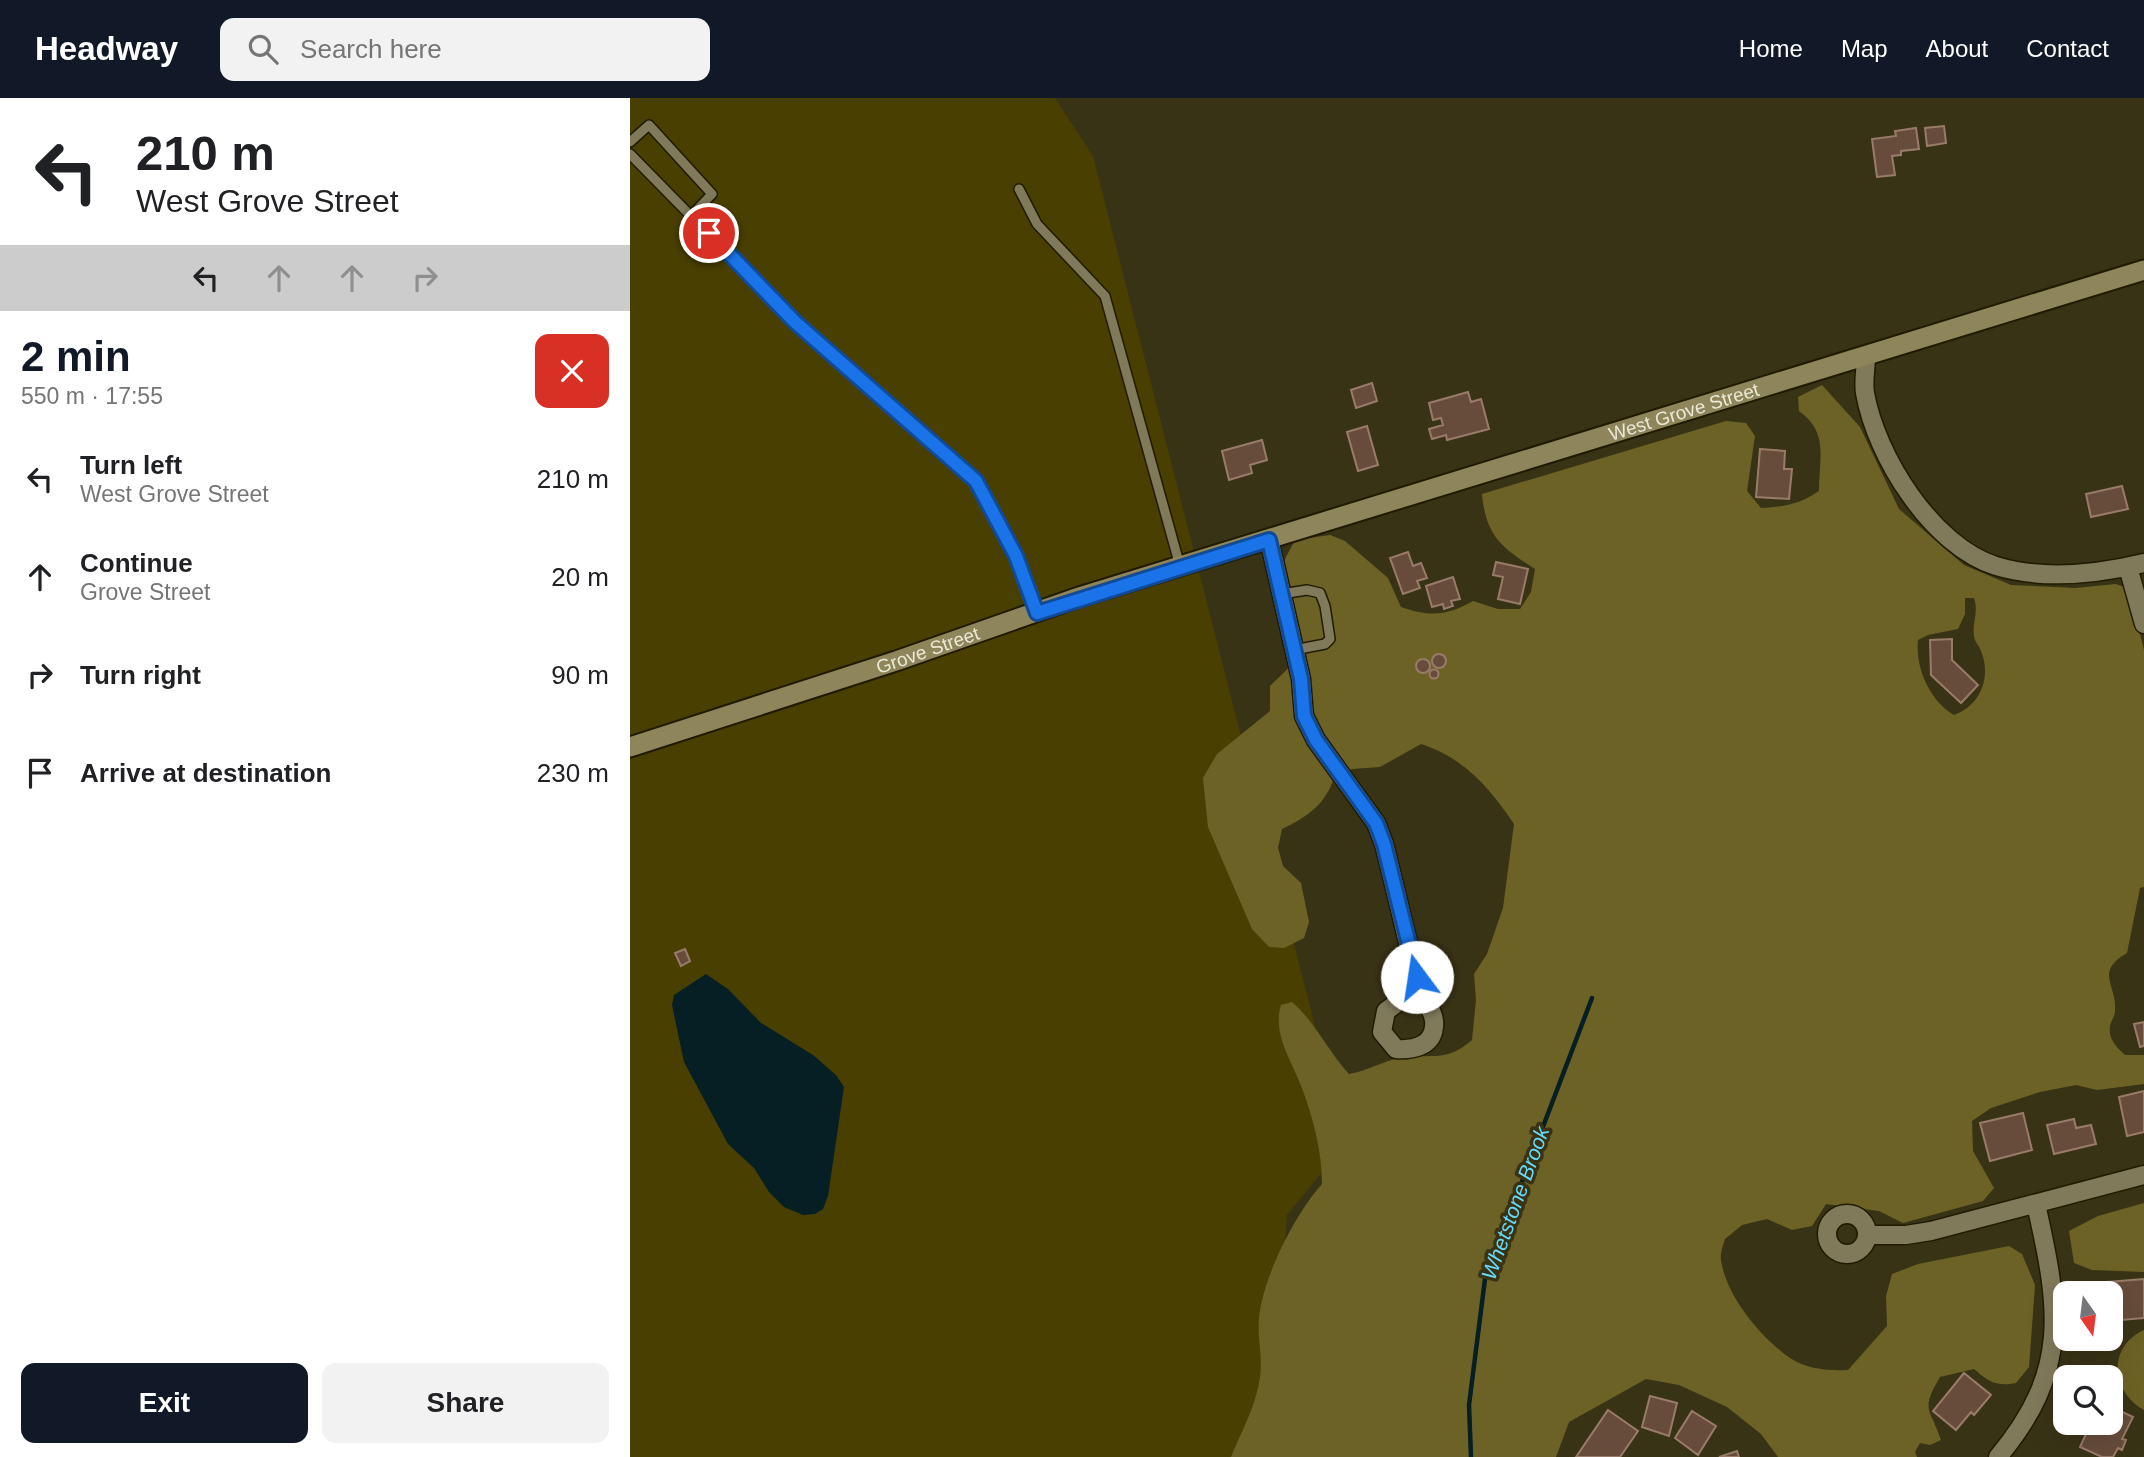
<!DOCTYPE html>
<meta charset="utf-8">
<style>
body{margin:0;font-family:Arial,sans-serif;background:#f2f2f2;color:#202124;height:100vh;display:flex;flex-direction:column;font-size:26px;white-space:nowrap}
*{box-sizing:border-box;margin:0}
p{font-size:23px;color:#757577}
.icon{flex:none;width:38px;height:38px;fill:none;stroke:currentColor;stroke-width:2;stroke-linecap:round;stroke-linejoin:round}
.map{position:relative;flex:1;overflow:hidden}
.sheet{display:flex;flex-direction:column;background:#fff;width:630px}
.sheet>*{flex:none}
.hud{background:#fff;color:#202124;overflow:hidden}
.needle{width:46px;rotate:166deg}
.tools{position:absolute;left:1423px;top:1183px;display:grid;gap:14px}
.tools a{display:grid;place-items:center;width:70px;height:70px;border-radius:14px;background:#fff;box-shadow:0 7px 28px #0002;font-size:35px}
.pin{position:absolute;display:grid;place-items:center;width:60px;height:60px;color:#fff;margin:-30px;border:4px solid #fff;border-radius:50%;box-shadow:0 2px 7px #0007}
.me{position:absolute;width:77px;margin:-38px;rotate:346deg;stroke-linejoin:round;filter:drop-shadow(0 0 5px #0008)}
.turn{display:flex;align-items:center;gap:24px;height:147px;padding:0 21px;font-size:32px}
.turn .icon{width:91px;height:91px;stroke-width:2.5}
.turn b{display:block;font-size:49px;line-height:60px}
.lanes{display:flex;align-items:center;height:66px;padding:0 21px;background:#0003;justify-content:center;gap:35px;direction:ltr}
.lanes .off{opacity:.35}
.round{display:grid;place-items:center;flex:none;width:74px;height:74px;border-radius:14px;background:#f2f2f2}
.headline{display:flex;align-items:center;justify-content:space-between;height:119px;padding:0 21px}
h1{font-size:42px;font-weight:600;line-height:52px;color:#111827}
.cta{display:flex;gap:14px;margin-top:auto;padding:14px 21px}
.cta a{flex:1;height:80px;border-radius:14px;background:#111827;color:#fff;font-size:28px;font-weight:600;line-height:80px;text-align:center}
.cta a+a{background:#f2f2f2;color:#202124}
ul{padding:0;list-style:none}
li{display:flex;align-items:center;gap:21px;height:98px;padding:0 21px}
li div{flex:1}
li b{display:block;font-size:26px}
li em{font-style:normal}
header{display:flex;align-items:center;gap:42px;box-sizing:border-box;height:98px;padding:0 35px;background:#111827;color:#fff}
header strong{font-size:33px}
nav{display:flex;gap:38px;margin-inline-start:auto;font-size:24px}
.search{width:490px;height:63px;background:#f2f2f2;display:flex;align-items:center;gap:18px;box-sizing:border-box;padding:0 24px;border-radius:14px;color:#757577;font-size:26px}
main{display:flex;flex:1;min-height:0}
.map>svg:first-child{display:block}
.green{fill:#493f00}
.forest{fill:#6d6225;fill-rule:evenodd}
.water{fill:#061f25}
.lines{fill:none;stroke-linecap:round;stroke-linejoin:round}
.stream{stroke:#061f25;stroke-width:4.5}
.building{fill:#674c3b;stroke:#997b69;stroke-width:2}
.service-casing{stroke:#201b00;stroke-width:12}
.minor-casing{stroke:#201b00;stroke-width:21}
.secondary-casing{stroke:#201b00;stroke-width:23}
.service{stroke:#807a5b;stroke-width:9}
.minor{stroke:#807a5b;stroke-width:18}
.secondary{stroke:#8f855a;stroke-width:19}
.route-casing{stroke:#114b97;stroke-width:18}
.route{stroke:#1a73e8;stroke-width:12}
.labels{text-anchor:middle;dominant-baseline:central;stroke-width:7;stroke-linejoin:round;paint-order:stroke}
.street-label{font-size:19px;fill:#ebe8d7;stroke:#393316}
.water-label{font-size:21px;font-style:italic;fill:#67daf8;stroke:#393316}
</style>
<header>
<strong>Headway</strong>
<div class="search"><svg class="icon" aria-label="search" viewBox="0 0 24 24"><circle cx="10" cy="10" r="6"/><path d="M15 15l6 6"/></svg>Search here</div>
<nav><a>Home</a><a>Map</a><a>About</a><a>Contact</a></nav>
</header>
<main>
<section class="sheet">
<div class="hud">
<div class="turn"><svg class="icon" aria-label="left" viewBox="0 0 24 24"><path d="M17 20v-9H6M10 6l-5 5 5 5"/></svg><div><b>210 m</b>West Grove Street</div></div>
<div class="lanes"><svg class="icon" aria-label="left" viewBox="0 0 24 24"><path d="M17 20v-9H6M10 6l-5 5 5 5"/></svg><svg class="icon off" aria-label="ahead" viewBox="0 0 24 24"><path d="M12 20V5M6 11l6-6 6 6"/></svg><svg class="icon off" aria-label="ahead" viewBox="0 0 24 24"><path d="M12 20V5M6 11l6-6 6 6"/></svg><svg class="icon off" aria-label="right" viewBox="0 0 24 24"><path d="M7 20v-9h11M14 6l5 5-5 5"/></svg></div>
</div>
<div class="headline"><div><h1>2 min</h1><p>550 m · 17:55</p></div><a class="round" style="background:#d93025;color:#fff"><svg class="icon" aria-label="close" viewBox="0 0 24 24"><path d="M6 6l12 12M18 6L6 18"/></svg></a></div>
<ul>
<li><svg class="icon" aria-label="left" viewBox="0 0 24 24"><path d="M17 20v-9H6M10 6l-5 5 5 5"/></svg><div><b>Turn left</b><p>West Grove Street</p></div><em>210 m</em></li>
<li><svg class="icon" aria-label="ahead" viewBox="0 0 24 24"><path d="M12 20V5M6 11l6-6 6 6"/></svg><div><b>Continue</b><p>Grove Street</p></div><em>20 m</em></li>
<li><svg class="icon" aria-label="right" viewBox="0 0 24 24"><path d="M7 20v-9h11M14 6l5 5-5 5"/></svg><div><b>Turn right</b></div><em>90 m</em></li>
<li><svg class="icon" aria-label="arrive" viewBox="0 0 24 24"><path d="M6 21V4h12l-3 4 3 4H6"/></svg><div><b>Arrive at destination</b></div><em>230 m</em></li>
</ul>
<div class="cta"><a>Exit</a><a>Share</a></div>
</section>
<div class="map">
<svg width="1514" height="1359" viewBox="0 0 1514 1359">
<rect width="100%" height="100%" fill="#393316"/>
<path class="green" d="M0,0H425L463,58L715,1046L657,1117L640,1359H0Z"/>
<path class="forest" d="M1192,287L1230,329L1269,411L1334,467L1381,487L1445,490L1486,486L1499,491L1514,552V789L1510,790L1497,855C1464,874 1487,886 1485,913C1485,919 1480,924 1480,929C1478,941 1487,950 1495,957H1514V986L1467,992L1446,987L1410,994L1361,1010L1342,1023L1343,1053L1364,1090L1353,1103L1273,1125L1249,1113L1196,1106L1182,1128L1162,1132L1137,1121L1112,1127L1095,1141C1093,1147 1090,1156 1091,1162C1096,1198 1131,1240 1160,1260C1177,1271 1198,1273 1218,1272L1257,1228L1256,1198L1262,1176L1288,1166L1379,1148L1392,1156L1405,1187L1399,1269L1386,1285C1367,1289 1359,1284 1344,1271L1310,1279C1290,1313 1300,1309 1311,1342L1300,1347L1290,1345L1285,1354L1287,1359H1148L1131,1336L1097,1309L1049,1287L1016,1281L939,1324L926,1359H601C612,1332 626,1308 630,1279C633,1259 627,1239 629,1220C633,1179 665,1116 692,1086C692,1053 683,1020 672,990C662,963 642,936 651,907L662,904C685,924 698,953 719,976C738,973 755,962 773,959C803,956 817,964 842,942L846,902L844,876L857,856L873,810L884,726C859,689 834,660 791,646L750,669L722,671L705,677C696,706 679,718 652,731L648,750L653,768L671,785L679,824L674,840L654,850L639,849L622,831L578,729L573,680L587,656L640,613V588L678,551C668,541 648,503 647,488C647,473 659,454 665,442L700,437L715,443L758,480L771,509C799,519 817,518 843,503L868,511H890L901,494L905,471C871,449 856,438 852,396L1096,323L1116,325L1125,338L1117,393L1131,410C1154,409 1170,406 1189,393C1189,359 1199,335 1169,313L1168,299ZM1335,500H1344C1349,514 1342,524 1344,538C1345,545 1349,547 1351,553C1362,579 1350,608 1324,617C1300,603 1285,570 1288,542L1298,537L1328,531L1335,516Z
M1514,1105V1174L1462,1172L1444,1165L1439,1133L1468,1118Z
M1514,1232V1312C1480,1293 1478,1248 1514,1232Z"/>
<path class="water" d="M76,876L98,891L131,925L183,957L206,977L214,989L198,1098L193,1111L185,1116L173,1117L154,1109L139,1094L124,1070L98,1046L54,964L42,907L44,897Z"/>
<g class="lines">
<path class="stream" d="M841,1359L839,1307L855,1181L962,900"/>
</g>
<path class="building" d="M1314,28L1316,45L1297,48L1295,30Z
M1286,30L1289,51L1271,53V57L1262,58L1265,77L1247,79L1242,41L1266,38L1265,33Z
M742,285L747,303L726,310L721,292Z
M838,294L841,304L851,301L859,331L817,342L816,337L802,341L799,331L813,327L811,320L803,322L799,305Z
M737,328L748,367L728,373L717,334Z
M632,342L637,362L620,367L622,375L599,382L592,353Z
M1130,351L1155,353L1154,371H1162L1159,401L1126,399Z
M1492,388L1498,411L1461,419L1456,396Z
M778,454L783,468L791,465L797,480L787,483L790,490L773,496L760,460Z
M866,464L898,471L890,506L868,501L873,479L863,477Z
M823,479L830,501L821,503L823,508L814,511L813,506L802,509L796,488Z
M1322,541V562L1348,587L1331,605L1301,577L1300,542Z
M802 563a7 7 0 1 1 14 0a7 7 0 1 1-14 0Z
M786 568a7 7 0 1 1 14 0a7 7 0 1 1-14 0Z
M799.5 576a4.5 4.5 0 1 1 9 0a4.5 4.5 0 1 1-9 0Z
M55,851L60,863L51,868L45,855Z
M1514,924V948L1510,949L1504,926Z
M1514,993V1034L1497,1038L1489,999Z
M1393,1015L1402,1052L1360,1063L1350,1025Z
M1444,1021L1446,1030L1461,1027L1466,1046L1424,1056L1417,1027Z
M1514,1181V1220L1480,1223L1478,1184Z
M1334,1275L1361,1297L1344,1317L1341,1314L1326,1332L1303,1313Z
M1020,1298L1047,1305L1039,1338L1012,1329Z
M1480,1308L1503,1319L1492,1341L1496,1342L1492,1352L1488,1350L1483,1359H1472L1450,1349L1461,1325H1480Z
M978,1312L1008,1333L990,1359H946Z
M1062,1313L1086,1328L1068,1357L1045,1340Z
M1107,1353L1109,1359H1089Z"/>
<g class="lines">
<g class="service-casing">
<path id="service" d="M0,44L19,27L82,96L62,117
M0,56L165,224L346,383L386,458L406,513
M389,91L407,126L475,198L550,468
M651,496L677,492L690,495L695,508L700,541L695,546L664,552"/>
</g>
<g class="minor-casing">
<path id="minor" d="M1236,258C1236,270 1233,284 1235,295C1246,358 1302,448 1366,468C1412,482 1468,476 1514,465
M639,441L671,581L674,618L686,642L746,725L754,746C766,793 777,842 789,889C793,904 806,913 804,929C802,949 782,952 766,951L752,934L756,913L789,889
M1498,469L1514,526
M1197 1136a20 20 0 1 1 40 0a20 20 0 1 1-40 0Z
M1237,1137H1276L1301,1133L1514,1077
M1368,1359C1441,1272 1429,1209 1406,1106"/>
</g>
<g class="secondary-casing">
<g id="secondary">
<path id="s1" d="M0,649L266,563L449,499L1514,172"/>
</g>
</g>
<use href="#service" class="service"/>
<use href="#minor" class="minor"/>
<use href="#secondary" class="secondary"/>
</g>
<g class="lines">
<g class="route-casing">
<path id="route" d="M79,135L165,224L346,383L386,458L407,515L639,442L671,581L674,618L686,642L746,725L754,746L787,879"/>
</g>
<use href="#route" class="route"/>
</g>
<g class="labels">
<g class="street-label">
<text stroke="none"><textPath href="#s1" startOffset="1106">West Grove Street</textPath></text>
<text stroke="none"><textPath href="#s1" startOffset="313">Grove Street</textPath></text>
</g>
<g class="water-label">
<text transform="translate(885 1105) rotate(-70)">Whetstone Brook</text>
</g>
</g>
</svg>
<div class="tools">
<a><svg class="needle" viewBox="-14 -14 28 28"><path d="M0-13l5 13h-10z" fill="#e53935"/><path d="M0 13l5-13h-10z" fill="#757577"/></svg></a>
<a><svg class="icon" aria-label="search" viewBox="0 0 24 24"><circle cx="10" cy="10" r="6"/><path d="M15 15l6 6"/></svg></a>
</div>
<div class="pin" style="left:79px;top:135px;background:#d93025"><svg class="icon" aria-label="arrive" viewBox="0 0 24 24"><path d="M6 21V4h12l-3 4 3 4H6"/></svg></div>
<svg class="me" style="left:787px;top:879px" viewBox="-20 -20 40 40"><circle r="19" fill="#fff"/><path d="M0-13L10 11 0 6-10 11z" fill="#1a73e8"/></svg>
</div>
</main>
